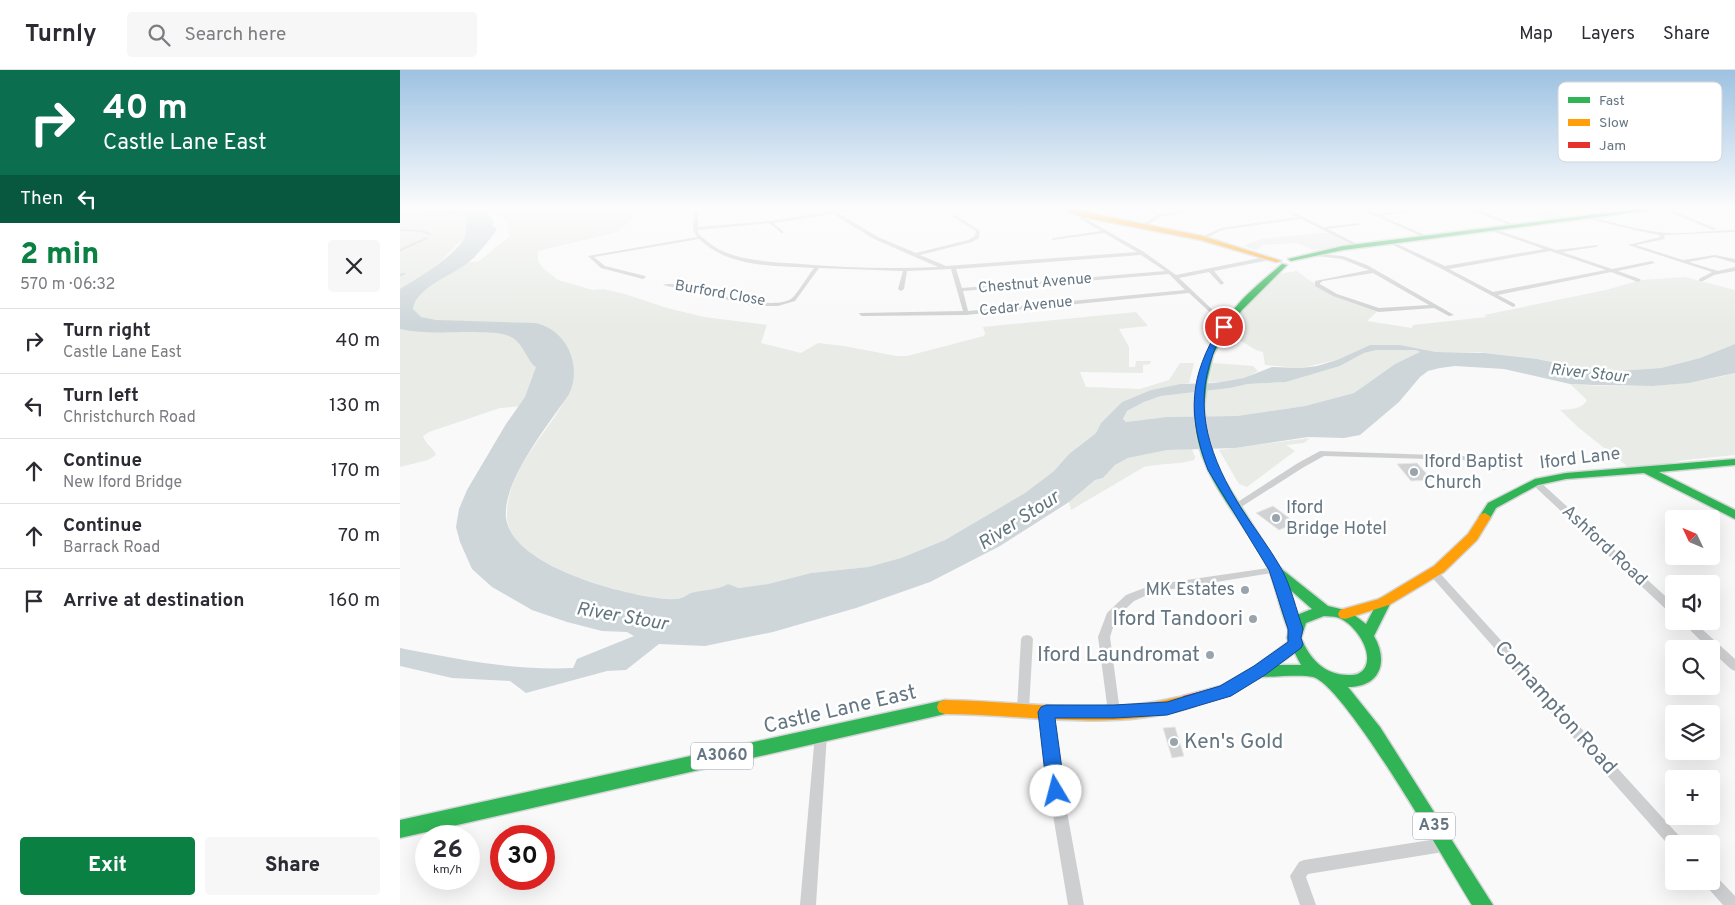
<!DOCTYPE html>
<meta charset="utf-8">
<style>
body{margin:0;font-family:Overpass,sans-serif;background:#f7f7f7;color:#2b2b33;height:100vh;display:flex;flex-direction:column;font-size:19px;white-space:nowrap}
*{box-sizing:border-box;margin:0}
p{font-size:16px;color:#7c7c81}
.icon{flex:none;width:28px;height:28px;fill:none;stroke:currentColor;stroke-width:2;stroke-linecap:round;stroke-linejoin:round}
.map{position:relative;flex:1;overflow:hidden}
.panel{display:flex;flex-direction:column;background:#fff;width:400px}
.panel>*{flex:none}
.guide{background:#0b6e4f;color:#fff;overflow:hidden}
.needle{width:32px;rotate:314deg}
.controls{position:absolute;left:1265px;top:440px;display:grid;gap:10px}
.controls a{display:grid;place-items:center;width:55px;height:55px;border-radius:5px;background:#fff;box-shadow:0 5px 20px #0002;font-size:25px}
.speed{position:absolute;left:15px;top:755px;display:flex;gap:10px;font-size:25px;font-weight:700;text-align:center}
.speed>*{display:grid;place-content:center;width:65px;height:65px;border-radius:50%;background:#fff;box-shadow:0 5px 20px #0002;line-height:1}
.speed small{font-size:12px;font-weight:400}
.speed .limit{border:8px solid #d22;background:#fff;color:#111}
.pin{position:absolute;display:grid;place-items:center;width:42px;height:42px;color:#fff;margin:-21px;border:2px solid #fff;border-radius:50%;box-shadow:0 1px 5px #0007}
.me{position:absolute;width:55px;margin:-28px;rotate:352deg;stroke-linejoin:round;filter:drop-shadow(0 0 4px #0008)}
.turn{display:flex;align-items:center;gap:18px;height:105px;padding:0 20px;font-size:22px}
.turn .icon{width:65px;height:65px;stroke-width:2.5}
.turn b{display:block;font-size:35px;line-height:42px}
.then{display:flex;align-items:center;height:48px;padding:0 20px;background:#0003;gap:10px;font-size:19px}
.round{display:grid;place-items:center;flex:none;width:52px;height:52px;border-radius:5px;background:#f7f7f7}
.overview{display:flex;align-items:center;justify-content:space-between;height:85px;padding:0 20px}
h1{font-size:30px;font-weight:800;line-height:38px;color:#0b8043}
.action{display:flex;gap:10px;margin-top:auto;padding:10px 20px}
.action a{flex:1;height:58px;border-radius:5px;background:#0b8043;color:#fff;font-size:20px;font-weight:800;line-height:58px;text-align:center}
.action a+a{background:#f7f7f7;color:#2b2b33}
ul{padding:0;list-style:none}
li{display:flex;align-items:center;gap:15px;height:65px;padding:0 20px;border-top:1px solid #e1e1e2}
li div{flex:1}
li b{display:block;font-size:19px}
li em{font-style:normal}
header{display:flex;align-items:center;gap:30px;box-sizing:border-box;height:70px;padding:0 25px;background:#fff;border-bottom:1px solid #e1e1e2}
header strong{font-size:24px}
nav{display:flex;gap:28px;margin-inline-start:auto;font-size:18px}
.search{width:350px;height:45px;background:#f7f7f7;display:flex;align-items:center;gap:12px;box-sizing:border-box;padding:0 18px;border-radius:5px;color:#7c7c81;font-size:19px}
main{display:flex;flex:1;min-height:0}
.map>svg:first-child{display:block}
.built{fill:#e8e9e9}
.green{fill:#e8ebe6}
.water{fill:#ced6d9;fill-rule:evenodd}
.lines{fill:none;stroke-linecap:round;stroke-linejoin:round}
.stream{stroke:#ced6d9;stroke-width:2}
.building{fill:#d0d2d3;stroke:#e8e8e8}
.fast-casing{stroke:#d5d6d7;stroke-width:3}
.slow-casing{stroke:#d5d6d7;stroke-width:3}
.jam-casing{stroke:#d5d6d7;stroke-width:3}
.street{fill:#cecfd0;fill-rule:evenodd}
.fast{fill:#30b455;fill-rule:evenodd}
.slow{fill:#ff9f0a;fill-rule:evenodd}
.jam{fill:#e5322d;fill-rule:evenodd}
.route{fill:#1a73e8;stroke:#114b97}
.poi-dot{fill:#99a4ac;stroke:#fff;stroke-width:2}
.labels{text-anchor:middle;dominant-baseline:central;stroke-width:5;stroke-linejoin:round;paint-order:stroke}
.far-street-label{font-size:15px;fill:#657683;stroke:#fff}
.far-water-label{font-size:16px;font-style:italic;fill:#60757c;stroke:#fff}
.shield{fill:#fff;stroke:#939fa8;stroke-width:1}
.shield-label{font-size:16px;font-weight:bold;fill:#657683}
.street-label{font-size:18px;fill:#657683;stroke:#fff}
.poi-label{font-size:18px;fill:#657683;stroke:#fff;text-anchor:start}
.water-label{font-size:19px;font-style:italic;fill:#60757c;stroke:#fff}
.near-poi-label{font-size:21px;fill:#657683;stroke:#fff;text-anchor:end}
.near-street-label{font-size:21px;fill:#657683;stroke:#fff}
.key{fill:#fff;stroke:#d1d6da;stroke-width:1}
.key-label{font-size:14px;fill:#657683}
</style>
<header>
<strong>Turnly</strong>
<div class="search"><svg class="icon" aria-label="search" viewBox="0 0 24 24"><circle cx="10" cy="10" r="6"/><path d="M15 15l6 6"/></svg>Search here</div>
<nav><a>Map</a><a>Layers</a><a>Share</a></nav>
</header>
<main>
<section class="panel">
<div class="guide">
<div class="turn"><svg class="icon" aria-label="right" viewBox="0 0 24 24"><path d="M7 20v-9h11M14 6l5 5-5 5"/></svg><div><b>40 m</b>Castle Lane East</div></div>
<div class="then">Then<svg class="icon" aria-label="left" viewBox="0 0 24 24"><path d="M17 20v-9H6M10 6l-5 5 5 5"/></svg></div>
</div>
<div class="overview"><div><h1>2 min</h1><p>570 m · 06:32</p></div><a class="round"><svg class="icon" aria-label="close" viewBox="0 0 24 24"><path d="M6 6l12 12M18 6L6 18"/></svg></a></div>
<ul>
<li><svg class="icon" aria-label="right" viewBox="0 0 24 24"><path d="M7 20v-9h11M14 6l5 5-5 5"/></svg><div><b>Turn right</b><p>Castle Lane East</p></div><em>40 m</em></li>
<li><svg class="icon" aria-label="left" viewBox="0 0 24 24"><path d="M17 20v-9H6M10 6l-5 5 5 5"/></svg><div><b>Turn left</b><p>Christchurch Road</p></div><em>130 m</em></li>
<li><svg class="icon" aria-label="ahead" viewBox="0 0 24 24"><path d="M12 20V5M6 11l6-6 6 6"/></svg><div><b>Continue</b><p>New Iford Bridge</p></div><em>170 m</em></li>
<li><svg class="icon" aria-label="ahead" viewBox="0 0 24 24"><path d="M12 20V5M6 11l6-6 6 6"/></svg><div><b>Continue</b><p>Barrack Road</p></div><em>70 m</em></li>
<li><svg class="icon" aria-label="arrive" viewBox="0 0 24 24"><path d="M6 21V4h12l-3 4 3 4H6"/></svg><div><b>Arrive at destination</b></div><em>160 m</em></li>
</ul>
<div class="action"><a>Exit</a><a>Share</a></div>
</section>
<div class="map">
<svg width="1335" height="835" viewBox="0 0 1335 835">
<rect width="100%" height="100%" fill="#f9f9f9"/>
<path class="built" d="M1119,139H1146L1169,147L1150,150Z
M931,162L941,167L938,168L950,174V176L913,180L897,173L862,175L857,180L843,176L861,169Z"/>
<path class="green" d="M0,139H23L65,146L66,164L63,169L35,197L79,191L109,167C108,144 103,154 93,139H231L234,146L218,162L138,181V191L143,198L158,210L193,220L203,219L225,224L267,238L304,247L367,255L361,273L401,283L418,273L444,276L496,286H507L584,266L585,263L583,257L736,242L748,256L719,259L729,277V297H735L736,291H751L750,294L743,295V303L680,302L686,317L740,319L769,310L780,293H794L789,313L751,320L722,332L701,353L696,363L669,384L654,401L625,423L545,470L501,488L468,497L411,503L368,514L339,518L328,514C316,521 304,519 292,523C288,524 285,527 281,528C275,530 265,529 259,528C221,524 108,494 107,447C106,402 143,369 163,333L100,338L29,362L23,366C25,374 33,377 36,385L28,390L0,397Z
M897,201C921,221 949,229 979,240L967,251L1012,258L1013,255L1087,247L1084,245L1206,220L1241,210L1285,207L1335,220V274L1300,288L1261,298L1201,302L1137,289L1078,282H1036L1000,275H970L937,290L901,298L865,295L863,282C852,280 847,273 837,269L836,266L832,267L824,257L871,205Z
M977,280H1016L1021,282L995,294L954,323L905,336L837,346L766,347L726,352L723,349L727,341L744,332L761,326L830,318L848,314L886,312L940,296L964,283Z
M813,293L853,296L858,301C846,310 823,315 809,312Z
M1335,303V385L1285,390L1232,400L1179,358L1160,340C1169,339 1182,340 1187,330L1170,314C1226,318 1281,318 1335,303Z
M910,368L904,373L886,375L895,381L847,417L839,414L819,380Z
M785,379H792L795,387L794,390C777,395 761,393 744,397L671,440L669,432L695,410L703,408L715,395L728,388L766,380Z"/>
<path class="water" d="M23,139H86L94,152L92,155L97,159C93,166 75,188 69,192C53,205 15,218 13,239L21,247L36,250L135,253C166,259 183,295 169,324C149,354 102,411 106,448C113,496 219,523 258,528C264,529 275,530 281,528C285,527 288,524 291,523C304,519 316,521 328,514L339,518L368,514L411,503L468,497L501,488L545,470L625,423L654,401L669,384L696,363L701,353L722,332L751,320L781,314L816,313L844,308L872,297L901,298L917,296L937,290L970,275H1000L1036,282L1085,283L1137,289L1201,302L1261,298L1300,288L1335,274V303L1289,313L1253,316L1194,315L1170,314L1104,299L1055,296L1040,298L1028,301L1020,307L999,332L960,365L944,368L908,367L835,378L767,380L728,388L715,395L703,408L695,410L669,432L600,476L530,512L456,538L373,562L305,576L259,574L226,600L207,601L126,623L110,611L52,608L0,596V578C57,589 114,601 173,598L177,589L234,566L227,562L202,561L167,552L132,540L113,529L92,517L72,499L60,472L56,457L59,439L67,420L106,354L125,327L136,297C127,292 124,272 109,266C97,261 83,263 70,262C48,262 22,264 0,259V219C17,209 58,184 65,166C67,160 66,152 65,146ZM977,280H1016L1020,282L995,294L954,323L905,336L837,346L766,347L726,352L723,349L727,341L744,332L761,326L830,318L848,314L886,312L940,296L964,283Z"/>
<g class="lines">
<path class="stream" d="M0,160L22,161L30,164
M0,180L27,168
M0,205L4,204"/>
</g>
<path class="building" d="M1017,393L1032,410L1011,411L997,394Z
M873,436L896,453L879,460L856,443Z
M775,657L784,686L772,688L763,658Z"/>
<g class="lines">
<g class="fast-casing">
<path id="fast" d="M1239,139H1258L943,180L891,191L888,189L943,176Z
M882,194L887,195L842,240L826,261L813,285L807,311L804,339L808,368L818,400L879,497L928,536L949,541L966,554L979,529L984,527L989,529L991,532L974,566C989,592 980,617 948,617L980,657L1093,835H1072C1049,798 945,615 913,607C902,604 872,607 859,607L854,605L851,601L854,597L859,595H901L887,568L889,561C880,542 877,520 869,500C853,465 824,435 808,400C781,342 797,285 835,238C848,222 866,208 882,194ZM887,517L912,539L897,545ZM924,546C929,547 935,546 939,548C955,554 975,583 964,599C960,604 956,605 950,605C925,606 910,589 901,568L906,553Z
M1335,389V395L1259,402L1335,440V449L1244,403L1166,409L1138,415L1096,438L1089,450L1085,451L1079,447L1088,433L1135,409L1166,403Z
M545,630L551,632L553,637L551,642L545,644L0,768V750Z"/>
</g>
<g class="slow-casing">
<path id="slow" d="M660,139H670L802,166L881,191L876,192L801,170L683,147Z
M1085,443L1091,447L1077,470L1044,502L989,535L945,549L940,548L938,544L940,540L979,529L1034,496L1068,464L1081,444Z
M789,625L795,626L797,631L795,636C715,663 627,644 545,644L539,642L537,637L539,632L545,630C606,631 668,640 729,635C749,634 769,629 789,625Z"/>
</g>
<g class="jam-casing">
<path id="jam" d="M896,568L901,570L903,574L901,578L864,605L830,625L789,637L783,636L781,631L783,626L821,616L854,597L891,570Z"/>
</g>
<path class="street" d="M294,139H298V157L370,151L446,139H460L438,143L478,167L516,183L568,170L575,166L576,161L552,146L554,144L580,161L579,168L572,172L520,185L546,196L737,182L704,163L652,170V169L654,168L701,161L680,149L681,145L683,144L685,145L684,148L688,150L744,182L776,205L860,188L871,187L874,189L814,201L824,213L821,215L809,202L779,208L816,243V245L814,246L789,223L566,245L462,246L459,244L460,243L563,241L551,199L507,201L504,219L501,221L498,219L503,201L419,198L395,231L378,236H363L346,234L263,215C270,212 282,216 289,217C311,222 371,241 391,229C396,226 409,204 414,198C376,196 329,198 299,169L194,187L205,196L245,206L246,207L243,209L201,198L188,186L297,167L293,159ZM433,144L474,169L538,197C492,199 446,198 401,194C378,192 355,192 333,185C319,181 308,173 298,163V160L369,153L381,163H383V161L373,153ZM741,185L765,201L562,218L556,199ZM769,204L785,220L568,241L563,221Z
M788,139H799L760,147L745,157L741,156L757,145Z
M888,139L923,157L961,153L959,155L928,159L963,177L959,178L901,149L822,160L804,169L800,168L821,158L897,147L882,139Z
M960,139C967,139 973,144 980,143C996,142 1011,139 1028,139L981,146L1032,168L1028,169Z
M1068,139H1075L1121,157L1117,158Z
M1198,139H1206L1219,144L1217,145Z
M1262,139H1269L1317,159L1313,160Z
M1191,147C1216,153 1242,161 1268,163C1290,164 1313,160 1335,160V162L1264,165L1265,169L1236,175L1283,190L1315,185L1335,189V193L1315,187L1289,192L1318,201L1335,197V201L1314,205L1303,211H1299V209L1312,202L1228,175L1260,167L1259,165L1239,161L1189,149Z
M1094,159L1156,180L1198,175V176L1196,177L1162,182L1212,199L1252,191L1255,193L1218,201L1240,209L1241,210L1238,212L1211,202L1098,225L1115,234V236L1113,237L1042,199L989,173L993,172L1045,196L1144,179L1092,161V160ZM1150,181L1206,200L1093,222L1049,199Z
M919,184L943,186L967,195L1054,245L1049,246L1034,238L979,242L933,226L915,216V211L969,200L942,189L917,186V185ZM973,203L1029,235L979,238L937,224L920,214V213L923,211Z
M920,381L1063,386L1105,394L1109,397L1105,400L1063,390L924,386L904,397L838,439L835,440L830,437L898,393Z
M1135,409L1138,410L1274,534V544L1270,543L1132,414L1131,412Z
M875,497L879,498L880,500L879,502L754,522L734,531L716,548L710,567L720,642L718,646L714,647L710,646L708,642L698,567L707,543L726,525L752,515Z
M1033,499L1037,500L1282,769L1284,774H1274V780L1272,779L1029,504L1028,502L1029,500Z
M1281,551H1293L1335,589V601L1331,599L1311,581V579H1309Z
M627,565L631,566L633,569L629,639L627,643L623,644L619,643L617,639L621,569L623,566Z
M647,637L651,638L653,642L661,709L684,835H668L647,709L641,642L643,638Z
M421,659L426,660L427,664L416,835H400L415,664L416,660Z
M1043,768L1048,770L1050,775L1048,780L1043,782L908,804L906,807L916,835H900L890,806L899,792L904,790Z
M1311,804L1316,806L1335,826V835H1323L1306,816L1304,811H1311Z"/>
<use href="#fast" class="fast"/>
<use href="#slow" class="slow"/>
<use href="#jam" class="jam"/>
</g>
<linearGradient id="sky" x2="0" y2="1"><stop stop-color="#9dc2e2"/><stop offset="0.54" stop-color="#fcfcfc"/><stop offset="1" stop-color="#fcfcfc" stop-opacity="0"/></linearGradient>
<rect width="1335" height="256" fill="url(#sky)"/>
<path class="route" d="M821,255L828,257C823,266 816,274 813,284C792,340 811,389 841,438C854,458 869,477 881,498C891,516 896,539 903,559L901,568L903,574L901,578L865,605L831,626L767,645L714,648H655L665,721L663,727L656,729L650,727L647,721L638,642L641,637L646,635H714L767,632L820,616L854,596L888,572V559L869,500L808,400C787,344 789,306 821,255Z"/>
<g class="poi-dot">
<circle cx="1014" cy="402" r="5"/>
<circle cx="876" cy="448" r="5"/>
<circle cx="845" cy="520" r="5"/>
<circle cx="853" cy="549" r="5"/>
<circle cx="810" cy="585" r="5"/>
<circle cx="774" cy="672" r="5"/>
</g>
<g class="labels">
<g class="far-street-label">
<text transform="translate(635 214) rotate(-5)">Chestnut Avenue</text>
<text transform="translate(320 224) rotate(10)">Burford Close</text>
<text transform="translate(626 237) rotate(-6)">Cedar Avenue</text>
</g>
<g class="far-water-label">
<text transform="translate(1189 304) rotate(6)">River Stour</text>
</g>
<g class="shield">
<rect x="291" y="672.5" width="62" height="27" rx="4"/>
<rect x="1013" y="742.5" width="42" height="27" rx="4"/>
</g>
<g class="shield-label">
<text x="322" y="686">A3060</text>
<text x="1034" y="756">A35</text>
</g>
<g class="street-label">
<text transform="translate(1180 389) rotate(-7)">Iford Lane</text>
<text transform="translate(1204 476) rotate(43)">Ashford Road</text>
</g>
<g class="poi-label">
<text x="1024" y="392">Iford Baptist<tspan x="1024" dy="21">Church</tspan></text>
<text x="886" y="438">Iford<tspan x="886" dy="21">Bridge Hotel</tspan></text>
<text x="835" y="520" text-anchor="end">MK Estates</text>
</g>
<g class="water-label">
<text transform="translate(619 451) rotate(-33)">River Stour</text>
<text transform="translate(222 547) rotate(10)">River Stour</text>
</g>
<g class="near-poi-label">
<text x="843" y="549">Iford Tandoori</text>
<text x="800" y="585">Iford Laundromat</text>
<text x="784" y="672" text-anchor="start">Ken's Gold</text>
</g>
<g class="near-street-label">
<text transform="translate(1155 638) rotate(48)">Corhampton Road</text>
<text transform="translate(440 640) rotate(-13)">Castle Lane East</text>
</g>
</g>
<rect x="1158" y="12" width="164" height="80" rx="8" class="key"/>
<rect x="1168" y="27" width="22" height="6" fill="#30b455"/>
<rect x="1168" y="49" width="22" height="7" fill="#ff9f0a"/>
<rect x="1168" y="72" width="22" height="6" fill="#e5322d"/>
<g class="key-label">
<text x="1199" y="35">Fast</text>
<text x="1199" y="57">Slow</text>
<text x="1199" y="80">Jam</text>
</g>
</svg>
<div class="controls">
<a><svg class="needle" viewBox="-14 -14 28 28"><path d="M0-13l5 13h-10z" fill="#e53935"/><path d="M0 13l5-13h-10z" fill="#7c7c81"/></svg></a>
<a><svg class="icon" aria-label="sound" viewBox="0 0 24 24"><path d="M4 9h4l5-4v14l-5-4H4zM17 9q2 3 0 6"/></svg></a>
<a><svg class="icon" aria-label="search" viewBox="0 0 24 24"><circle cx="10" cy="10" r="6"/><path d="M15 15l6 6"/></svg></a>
<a><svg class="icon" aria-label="layers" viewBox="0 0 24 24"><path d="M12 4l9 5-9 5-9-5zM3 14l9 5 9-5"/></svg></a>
<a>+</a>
<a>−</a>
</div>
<div class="speed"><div>26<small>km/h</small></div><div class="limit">30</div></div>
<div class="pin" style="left:824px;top:257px;background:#d93025"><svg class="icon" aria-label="arrive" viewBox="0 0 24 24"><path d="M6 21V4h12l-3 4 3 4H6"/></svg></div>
<svg class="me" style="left:656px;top:721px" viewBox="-20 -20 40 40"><circle r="19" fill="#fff"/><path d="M0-13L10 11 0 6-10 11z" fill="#1a73e8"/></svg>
</div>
</main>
